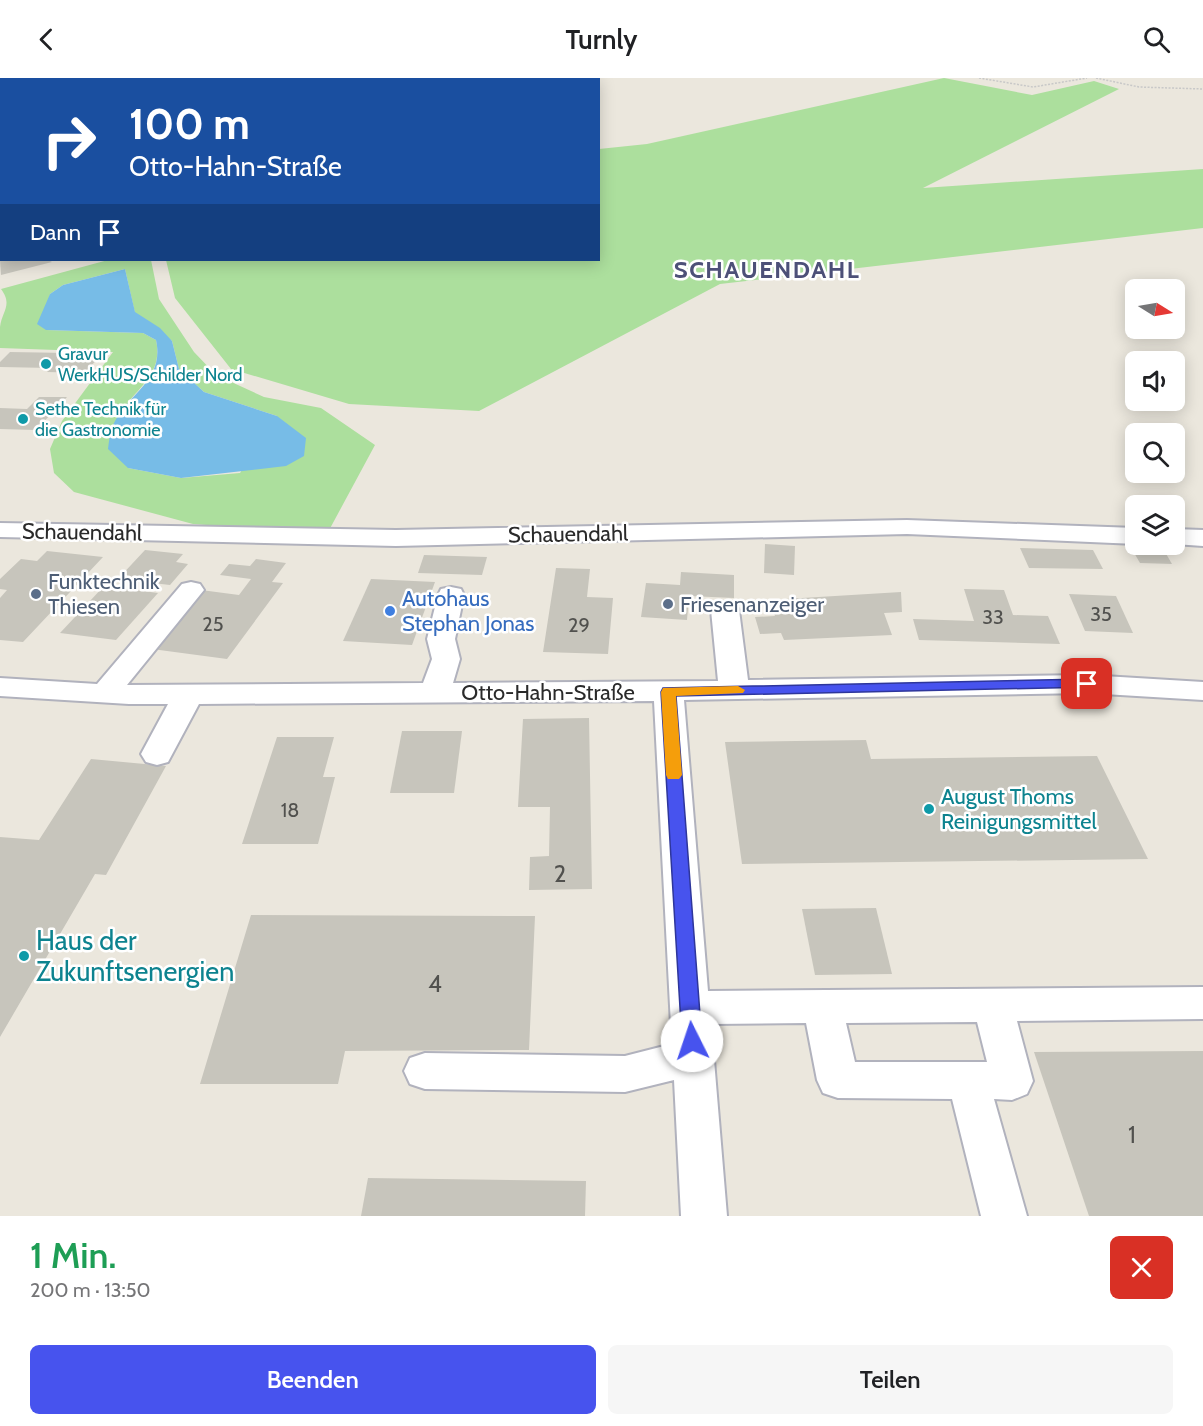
<!DOCTYPE html>
<html lang="de">
<meta charset="utf-8">
<style>
body{margin:0;font-family:Cabin,sans-serif;background:#f6f6f6;color:#202124;height:100vh;display:flex;flex-direction:column;font-size:22px;white-space:nowrap}
*{box-sizing:border-box;margin:0}
p{font-size:20px;color:#757577}
.icon{flex:none;width:33px;height:33px;fill:none;stroke:currentColor;stroke-width:2;stroke-linecap:round;stroke-linejoin:round}
.map{position:relative;height:1138px;overflow:hidden}
.side{display:flex;flex-direction:column;background:#fff;flex:1}
.side>*{flex:none}
.guide{position:absolute;left:0px;top:0px;width:600px;height:183px;box-shadow:0 3px 15px #0003;background:#1a4fa0;color:#fff;overflow:hidden}
.needle{width:39px;rotate:101deg}
.tools{position:absolute;left:1125px;top:201px;display:grid;gap:12px}
.tools a{display:grid;place-items:center;width:60px;height:60px;border-radius:9px;background:#fff;box-shadow:0 3px 15px #0003;font-size:30px}
.pin{position:absolute;display:grid;place-items:center;width:51px;height:51px;color:#fff;margin:-26px;border-radius:12px;box-shadow:0 3px 9px #0006}
.me{position:absolute;width:66px;margin:-33px;rotate:356deg;stroke-linejoin:round;filter:drop-shadow(0 0 4px #0008)}
.turn{display:flex;align-items:center;gap:21px;height:126px;padding:0 30px;font-size:27px}
.turn .icon{width:78px;height:78px;stroke-width:2.5}
.turn b{display:block;font-size:42px;line-height:51px}
.then{display:flex;align-items:center;height:57px;padding:0 30px;background:#0003;gap:12px;font-size:22px}
.round{display:grid;place-items:center;flex:none;width:63px;height:63px;border-radius:9px;background:#f6f6f6}
.overview{display:flex;align-items:center;justify-content:space-between;height:102px;padding:0 30px}
h1{font-size:36px;font-weight:600;line-height:45px;color:#1e9e55}
.action{display:flex;gap:12px;margin-top:auto;padding:12px 30px}
.action a{flex:1;height:69px;border-radius:9px;background:#4753ee;color:#fff;font-size:24px;font-weight:600;line-height:69px;text-align:center}
.action a+a{background:#f6f6f6;color:#202124}
header{display:flex;justify-content:space-between;align-items:center;height:78px;padding:0 30px;background:#fff;font-size:27px;font-weight:600}
.map>svg:first-child{display:block}
</style>
<header><svg class="icon" aria-label="back" viewBox="0 0 24 24"><path d="M15 5l-7 7 7 7"/></svg>Turnly<svg class="icon" aria-label="search" viewBox="0 0 24 24"><circle cx="10" cy="10" r="6"/><path d="M15 15l6 6"/></svg></header>
<div class="map">
<svg width="1203" height="1138" viewBox="0 0 1203 1138">
<rect width="100%" height="100%" fill="#ebe7dd"/>
<g fill="#acdf9d" fill-rule="evenodd">
<polygon points="944,0 1032,17 1094,3 1119,11 923,110 1203,91 1203,150 720,206 479,333 349,326 231,291 175,220 166,182 598,182 599,71 647,66"/>
<path d="M108 182H151L159 221 194 274 216 297 264 319 321 330 375 367 327 456 193 446 74 414 54 395 50 371 62 343 113 274 0 270C0 263 0 256 0 249 2 233 13 227 1 211ZM125 191 135 235 172 263 179 291 204 314 277 338 240 395 181 400 128 390 130 322C147 303 162 289 156 262L143 255 46 252 50 216 63 207Z"/>
</g>
<path fill="#77bce7" d="M125 191 135 234 160 250 172 263 179 291 204 314 277 338 306 360 304 378 286 388 181 400 128 390 108 371C109 363 110 354 113 347 128 315 165 302 156 262L143 255 46 252 37 246 50 216 63 207Z"/>
<g fill="#c7c5bc">
<polygon points="0,182 48,182 52,184 1,197"/>
<polygon points="10,274 68,275 64,279 98,280 85,295 47,294 51,290 0,289 0,284"/>
<polygon points="39,319 67,319 36,352 0,351 0,330 27,331"/>
<polygon points="765,466 795,468 794,497 764,495"/>
<polygon points="1020,470 1093,472 1103,491 1029,490"/>
<polygon points="145,472 183,476 176,484 188,486 170,507 118,501"/>
<polygon points="47,473 103,479 23,564 0,562 0,520 7,512 0,511 0,501 21,481 37,483"/>
<polygon points="1133,473 1165,474 1172,486 1140,485"/>
<polygon points="424,477 487,479 482,497 418,495"/>
<polygon points="256,481 286,485 272,504 283,505 227,581 152,571 201,512 239,517 251,501 220,497 229,486 250,488"/>
<polygon points="556,490 590,491 587,519 613,520 608,576 543,574"/>
<polygon points="681,494 734,497 734,520 689,518 687,542 641,539 646,505 680,507"/>
<polygon points="371,501 435,504 412,567 343,563"/>
<polygon points="104,508 158,515 116,562 60,555"/>
<polygon points="964,511 1004,512 1013,537 1048,538 1060,566 919,562 913,541 974,543"/>
<polygon points="901,514 902,534 884,535 892,557 784,562 781,555 760,556 755,539 775,538 769,522"/>
<polygon points="1069,516 1116,518 1133,555 1085,553"/>
<polygon points="589,640 592,811 529,812 530,779 549,778 550,729 518,729 523,641"/>
<polygon points="402,653 462,653 454,715 390,715"/>
<polygon points="277,659 334,659 323,699 335,699 318,766 242,766"/>
<polygon points="866,662 871,681 1097,678 1148,781 742,786 725,664"/>
<polygon points="91,681 166,688 106,797 95,796 0,959 0,759 39,762"/>
<polygon points="876,830 892,896 815,897 802,831"/>
<polygon points="251,837 535,838 529,972 345,973 338,1006 200,1006"/>
<polygon points="1203,973 1203,1138 1089,1138 1034,974"/>
<polygon points="368,1100 586,1103 585,1138 361,1138"/>
</g>
<g fill="none" stroke-linecap="round" stroke-linejoin="round">
<g stroke="#b1b2bd" stroke-width="4">
<g id="minor">
<polygon points="58,0 72,0 57,2"/>
<polygon points="244,0 260,0 261,2 244,2"/>
<polygon points="336,0 349,0 335,2"/>
<polygon points="0,13 2,13 0,20"/>
<rect x="0" y="87" width="2" height="8"/>
<polygon points="907,442 1136,450 1136,466 907,456 396,468 0,459 0,445 396,452"/>
<polygon points="1174,451 1203,452 1203,468 1174,466"/>
<path d="M191 504 200 506 204 512 127 607 423 605 432 581 427 561 438 517 441 511 451 509 461 511 464 517 455 561 460 581 453 605 718 603 711 532 715 526 725 524 735 526 739 532 748 602 1087 597 1203 604V622L1087 615 684 622 708 913 1203 909V941L1017 943 1033 1003 1027 1016 1012 1022 994 1021 1027 1138H981L952 1021 838 1020 823 1015 817 1002 806 945 711 946 727 1138H681L674 1002 625 1014 425 1011 410 1006 404 993 410 980 425 975 625 978 672 966 654 623 199 626 168 684 157 687 146 684 141 676 168 626H129L0 618V600L97 606 182 506ZM977 944 987 984H855L846 945Z"/>
</g>
</g>
<g stroke="#c8c8c8" stroke-width="1.5" stroke-dasharray="2 1.5" stroke-linecap="butt">
<polyline points="979,0 1033,9 1087,0"/>
<polyline points="1096,0 1139,9 1203,11"/>
</g>
<use href="#minor" fill="#fff" fill-rule="evenodd"/>
</g>
<polygon fill="#4753ee" stroke="#2e369b" stroke-width="1.5" points="1087,601 1092,603 1094,606 1092,609 676,618 702,963 699,969 692,971 685,969 682,963 661,614 663,610"/>
<polygon fill="#f59e0b" points="738,608 745,612 743,615 676,618 682,697 679,701 668,701 666,697 661,614 663,610"/>
<g fill="#0f9aa8" stroke="#fff" stroke-width="2">
<circle cx="46" cy="286" r="6"/>
<circle cx="23" cy="341" r="6"/>
<circle cx="929" cy="731" r="6"/>
<circle cx="24" cy="878" r="6"/>
</g>
<g fill="#5c6f8a" stroke="#fff" stroke-width="2">
<circle cx="36" cy="516" r="6"/>
<circle cx="668" cy="526" r="6"/>
</g>
<circle fill="#3f7fe0" stroke="#fff" stroke-width="2" cx="390" cy="533" r="6"/>
<g text-anchor="middle" dominant-baseline="central" stroke-width="5" stroke-linejoin="round" paint-order="stroke">
<g font-size="18" fill="#0d838f" stroke="#fff" text-anchor="start">
<text x="58" y="276">Gravur<tspan x="58" dy="21">WerkHUS/Schilder Nord</tspan></text>
<text x="35" y="331">Sethe Technik für<tspan x="35" dy="21">die Gastronomie</tspan></text>
</g>
<g font-size="20" fill="#51514e">
<text x="1101" y="536">35</text>
<text x="993" y="539">33</text>
<text x="213" y="546">25</text>
<text x="579" y="547">29</text>
<text x="290" y="732">18</text>
</g>
<g font-size="22" fill="#2a2a2a" stroke="#fff">
<text transform="translate(82 454) rotate(1)">Schauendahl</text>
<text transform="translate(568 456) rotate(-1)">Schauendahl</text>
<text x="548" y="614">Otto-Hahn-Straße</text>
</g>
<g font-size="22" fill="#4e5e75" stroke="#fff" text-anchor="start">
<text x="48" y="503">Funktechnik<tspan x="48" dy="25">Thiesen</tspan></text>
<text x="680" y="526">Friesenanzeiger</text>
</g>
<g font-size="22" fill="#366cbe" stroke="#fff" text-anchor="start">
<text x="402" y="520">Autohaus<tspan x="402" dy="25">Stephan Jonas</tspan></text>
</g>
<g font-size="22" fill="#0d838f" stroke="#fff" text-anchor="start">
<text x="941" y="718">August Thoms<tspan x="941" dy="25">Reinigungsmittel</tspan></text>
</g>
<g font-size="24" font-weight="bold" letter-spacing="1.5" fill="#4d5078" stroke="#fff">
<text x="767" y="191">SCHAUENDAHL</text>
</g>
<g font-size="24" fill="#51514e">
<text x="560" y="795">2</text>
<text x="435" y="905">4</text>
<text x="1132" y="1056">1</text>
</g>
<g font-size="27" fill="#0d838f" stroke="#fff" text-anchor="start">
<text x="36" y="862">Haus der<tspan x="36" dy="31">Zukunftsenergien</tspan></text>
</g>
</g>
</svg>
<div class="tools">
<a><svg class="needle" viewBox="-14 -14 28 28"><path d="M0-13l5 13h-10z" fill="#e53935"/><path d="M0 13l5-13h-10z" fill="#757577"/></svg></a>
<a><svg class="icon" aria-label="sound" viewBox="0 0 24 24"><path d="M4 9h4l5-4v14l-5-4H4zM17 9q2 3 0 6"/></svg></a>
<a><svg class="icon" aria-label="search" viewBox="0 0 24 24"><circle cx="10" cy="10" r="6"/><path d="M15 15l6 6"/></svg></a>
<a><svg class="icon" aria-label="layers" viewBox="0 0 24 24"><path d="M12 4l9 5-9 5-9-5zM3 14l9 5 9-5"/></svg></a>
</div>
<div class="pin" style="left:1087px;top:606px;background:#d93025"><svg class="icon" aria-label="arrive" viewBox="0 0 24 24"><path d="M6 21V4h12l-3 4 3 4H6"/></svg></div>
<svg class="me" style="left:692px;top:963px" viewBox="-20 -20 40 40"><circle r="19" fill="#fff"/><path d="M0-13L10 11 0 6-10 11z" fill="#4753ee"/></svg>
<div class="guide">
<div class="turn"><svg class="icon" aria-label="right" viewBox="0 0 24 24"><path d="M7 20v-9h11M14 6l5 5-5 5"/></svg><div><b>100 m</b>Otto-Hahn-Straße</div></div>
<div class="then">Dann<svg class="icon" aria-label="arrive" viewBox="0 0 24 24"><path d="M6 21V4h12l-3 4 3 4H6"/></svg></div>
</div>
</div>
<section class="side">
<div class="overview"><div><h1>1 Min.</h1><p>200 m · 13:50</p></div><a class="round" style="background:#d93025;color:#fff"><svg class="icon" aria-label="close" viewBox="0 0 24 24"><path d="M6 6l12 12M18 6L6 18"/></svg></a></div>
<div class="action"><a>Beenden</a><a>Teilen</a></div>
</section>
